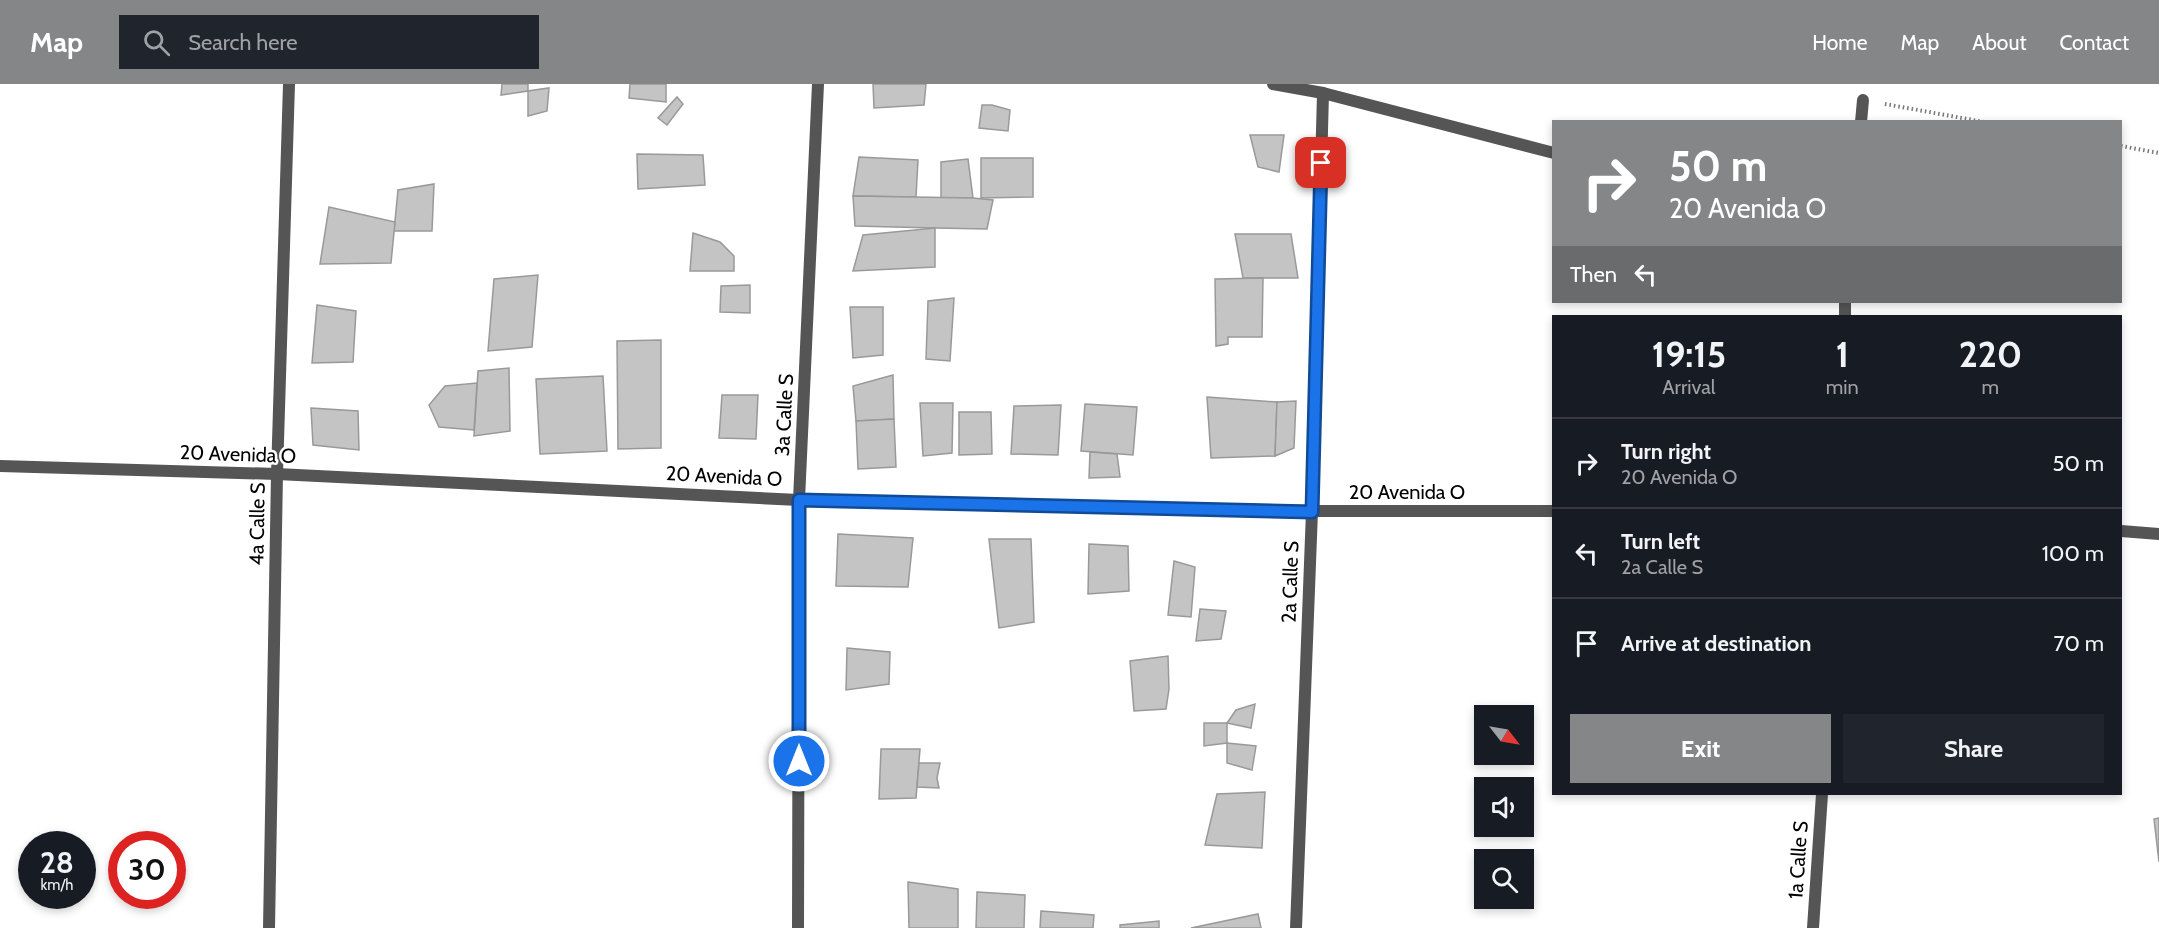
<!DOCTYPE html>
<style>
body{margin:0;font-family:Cabin,sans-serif;background:#20242c;color:#f1f3f6;height:100vh;display:flex;flex-direction:column;font-size:22px;white-space:nowrap}
*{box-sizing:border-box;margin:0}
p{font-size:20px;color:#9ea1a6}
.icon{flex:none;width:33px;height:33px;fill:none;stroke:currentColor;stroke-width:2;stroke-linecap:round;stroke-linejoin:round}
.map{position:relative;flex:1;overflow:hidden}
.side{position:absolute;left:1552px;top:231px;width:570px;height:480px;display:flex;flex-direction:column;background:#171b24;border-radius:0px;box-shadow:0 3px 9px #0003}
.side>*{flex:none}
.top-card{position:absolute;left:1552px;top:36px;width:570px;height:183px;border-radius:0px;box-shadow:0 3px 9px #0003;background:#858687;color:#fff;overflow:hidden}
.needle{width:39px;rotate:121deg}
.buttons{position:absolute;left:1474px;top:621px;display:grid;gap:12px}
.buttons a{display:grid;place-items:center;width:60px;height:60px;border-radius:0px;background:#171b24;box-shadow:0 3px 9px #0003;font-size:30px}
.speed{position:absolute;left:18px;top:747px;display:flex;gap:12px;font-size:30px;font-weight:700;text-align:center}
.speed>*{display:grid;place-content:center;width:78px;height:78px;border-radius:50%;background:#171b24;box-shadow:0 3px 9px #0003;line-height:1}
.speed small{font-size:15px;font-weight:400}
.speed .limit{border:9px solid #d22;background:#fff;color:#111}
.pin{position:absolute;display:grid;place-items:center;width:51px;height:51px;color:#fff;margin:-26px;border-radius:12px;box-shadow:0 3px 9px #0006}
.me{position:absolute;width:66px;margin:-33px;rotate:0deg;stroke-linejoin:round;filter:drop-shadow(0 0 4px #0008)}
.turn{display:flex;align-items:center;gap:21px;height:126px;padding:0 18px;font-size:27px}
.turn .icon{width:78px;height:78px;stroke-width:2.5}
.turn b{display:block;font-size:42px;line-height:51px}
.then{display:flex;align-items:center;height:57px;padding:0 18px;background:#0003;gap:12px;font-size:22px}
.eta{display:flex;justify-content:space-evenly;align-items:center;height:102px;text-align:center}
.eta b{font-size:36px;font-weight:700;line-height:42px}
.cta{display:flex;gap:12px;margin-top:auto;padding:12px 18px}
.cta a{flex:1;height:69px;border-radius:0px;background:#858687;color:#fff;font-size:24px;font-weight:700;line-height:69px;text-align:center}
.cta a+a{background:#20242c;color:#f1f3f6}
ul{padding:0;list-style:none}
li{display:flex;align-items:center;gap:18px;height:90px;padding:0 18px;border-top:2px solid #363941}
li div{flex:1}
li b{display:block;font-size:22px}
li em{font-style:normal}
header{display:flex;align-items:center;gap:36px;box-sizing:border-box;height:84px;padding:0 30px;background:#858687;color:#fff}
header strong{font-size:28px}
nav{display:flex;gap:33px;margin-inline-start:auto;font-size:21px}
.search{width:420px;height:54px;background:#20242c;display:flex;align-items:center;gap:15px;box-sizing:border-box;padding:0 21px;border-radius:0px;color:#9ea1a6;font-size:22px}
.map>svg:first-child{display:block}
</style>
<header>
<strong>Map</strong>
<div class="search"><svg class="icon" aria-label="search" viewBox="0 0 24 24"><circle cx="10" cy="10" r="6"/><path d="M15 15l6 6"/></svg>Search here</div>
<nav><a>Home</a><a>Map</a><a>About</a><a>Contact</a></nav>
</header>
<div class="map">
<svg width="2159" height="844" viewBox="0 0 2159 844">
<rect width="100%" height="100%" fill="#fff"/>
<g fill="#c4c4c4" stroke="#999" stroke-width="1.5">
<polygon points="502,0 528,0 528,7 501,11"/>
<polygon points="630,0 666,0 666,18 629,14"/>
<polygon points="873,0 926,0 924,21 874,24"/>
<polygon points="549,4 547,27 528,32 528,7"/>
<polygon points="677,13 683,20 667,41 658,34"/>
<polygon points="982,21 992,21 1010,26 1008,47 979,44"/>
<polygon points="1250,51 1284,51 1279,88 1258,83"/>
<polygon points="637,70 703,71 705,101 638,105"/>
<polygon points="859,73 918,76 916,113 853,112"/>
<polygon points="981,74 1033,74 1033,113 981,114"/>
<polygon points="968,75 973,114 941,114 941,78"/>
<polygon points="434,100 432,147 394,147 398,106"/>
<polygon points="853,112 973,114 993,116 987,145 935,144 855,142"/>
<polygon points="329,123 395,138 391,179 320,180"/>
<polygon points="935,144 935,183 853,187 863,151"/>
<polygon points="693,149 720,158 734,172 734,187 690,187"/>
<polygon points="1235,150 1291,150 1298,194 1243,194"/>
<polygon points="538,191 532,263 488,267 494,195"/>
<polygon points="1263,194 1262,253 1228,253 1228,260 1216,262 1215,195"/>
<polygon points="750,201 750,229 720,228 721,202"/>
<polygon points="954,214 950,277 926,275 928,217"/>
<polygon points="317,221 356,227 353,278 312,279"/>
<polygon points="850,223 883,223 883,271 853,274"/>
<polygon points="661,256 661,364 618,365 617,257"/>
<polygon points="509,284 510,347 474,352 478,287"/>
<polygon points="893,291 894,335 856,337 853,302"/>
<polygon points="603,292 607,367 540,370 536,295"/>
<polygon points="477,299 474,346 439,343 429,321 445,302"/>
<polygon points="722,311 758,311 756,355 719,354"/>
<polygon points="1207,313 1277,318 1275,372 1211,374"/>
<polygon points="1296,317 1294,364 1275,372 1277,318"/>
<polygon points="920,319 953,319 952,369 923,372"/>
<polygon points="1085,320 1137,323 1133,371 1081,367"/>
<polygon points="1061,321 1058,371 1011,370 1014,322"/>
<polygon points="311,324 358,327 359,366 313,361"/>
<polygon points="959,328 991,328 992,370 959,371"/>
<polygon points="894,335 896,383 858,385 856,337"/>
<polygon points="1090,368 1117,370 1120,393 1089,394"/>
<polygon points="838,450 913,454 908,503 836,502"/>
<polygon points="989,455 1031,455 1034,538 999,544"/>
<polygon points="1089,460 1128,462 1129,507 1088,510"/>
<polygon points="1174,477 1195,483 1191,533 1168,531"/>
<polygon points="1200,525 1226,527 1221,555 1196,557"/>
<polygon points="847,564 890,568 889,600 846,606"/>
<polygon points="1168,572 1169,605 1166,625 1134,627 1130,577"/>
<polygon points="1255,620 1251,644 1227,639 1236,626"/>
<polygon points="1204,639 1227,639 1227,659 1204,662"/>
<polygon points="1227,659 1256,662 1252,686 1227,679"/>
<polygon points="881,665 920,665 916,714 879,715"/>
<polygon points="919,679 940,679 937,694 939,704 917,703"/>
<polygon points="1265,708 1262,764 1205,761 1217,710"/>
<polygon points="2159,734 2159,778 2154,735"/>
<polygon points="908,798 958,805 958,844 909,844"/>
<polygon points="977,808 1025,811 1024,844 976,844"/>
<polygon points="1041,827 1094,831 1093,844 1040,844"/>
<polygon points="1258,830 1261,844 1191,844"/>
<polygon points="1159,837 1159,844 1120,844 1120,841"/>
</g>
<g fill="none" stroke-linecap="round" stroke-linejoin="round">
<g stroke="#777" stroke-width="4" stroke-dasharray="1.5 3" stroke-linecap="butt">
<polyline points="1885,20 1984,38"/>
<polyline points="2121,62 2159,69"/>
</g>
<g stroke="#555" stroke-width="12">
<polyline points="1273,0 1323,9 1554,69"/>
<polyline points="1861,38 1863,16"/>
<polyline points="1845,232 1845,218"/>
<polyline points="0,382 277,390 799,416 1312,427 1554,427"/>
<polyline points="2121,447 2159,450"/>
<polyline points="269,844 277,390 289,0"/>
<polyline points="798,844 799,416 818,0"/>
<polyline points="1296,844 1312,427 1323,9"/>
<polyline points="1813,844 1822,710"/>
</g>
</g>
<g fill="none" stroke-linecap="round" stroke-linejoin="round">
<g stroke="#114b97" stroke-width="15">
<polyline id="route" points="799,677 799,416 1312,428 1321,79"/>
</g>
<use href="#route" stroke="#1a73e8" stroke-width="10"/>
</g>
<g text-anchor="middle" dominant-baseline="central" stroke-width="5" stroke-linejoin="round" paint-order="stroke">
<g font-size="20" fill="#000" stroke="#fff">
<text transform="translate(784 331) rotate(-87)">3a Calle S</text>
<text transform="translate(238 370) rotate(2)">20 Avenida O</text>
<text transform="translate(724 392) rotate(3)">20 Avenida O</text>
<text x="1407" y="408">20 Avenida O</text>
<text transform="translate(257 440) rotate(-89)">4a Calle S</text>
<text transform="translate(1290 498) rotate(-88)">2a Calle S</text>
<text transform="translate(1798 776) rotate(-86)">1a Calle S</text>
</g>
</g>
</svg>
<div class="buttons">
<a><svg class="needle" viewBox="-14 -14 28 28"><path d="M0-13l5 13h-10z" fill="#e53935"/><path d="M0 13l5-13h-10z" fill="#9ea1a6"/></svg></a>
<a><svg class="icon" aria-label="sound" viewBox="0 0 24 24"><path d="M4 9h4l5-4v14l-5-4H4zM17 9q2 3 0 6"/></svg></a>
<a><svg class="icon" aria-label="search" viewBox="0 0 24 24"><circle cx="10" cy="10" r="6"/><path d="M15 15l6 6"/></svg></a>
</div>
<div class="speed"><div>28<small>km/h</small></div><div class="limit">30</div></div>
<div class="pin" style="left:1321px;top:79px;background:#d93025"><svg class="icon" aria-label="arrive" viewBox="0 0 24 24"><path d="M6 21V4h12l-3 4 3 4H6"/></svg></div>
<svg class="me" style="left:799px;top:677px" viewBox="-20 -20 40 40"><circle r="17" fill="#1a73e8" stroke="#fff" stroke-width="3"/><path d="M0-11L8 9 0 5-8 9z" fill="#fff"/></svg>
<div class="top-card">
<div class="turn"><svg class="icon" aria-label="right" viewBox="0 0 24 24"><path d="M7 20v-9h11M14 6l5 5-5 5"/></svg><div><b>50 m</b>20 Avenida O</div></div>
<div class="then">Then<svg class="icon" aria-label="left" viewBox="0 0 24 24"><path d="M17 20v-9H6M10 6l-5 5 5 5"/></svg></div>
</div>
<section class="side">
<div class="eta">
<div><b>19:15</b><p>Arrival</p></div>
<div><b>1</b><p>min</p></div>
<div><b>220</b><p>m</p></div>
</div>
<ul>
<li><svg class="icon" aria-label="right" viewBox="0 0 24 24"><path d="M7 20v-9h11M14 6l5 5-5 5"/></svg><div><b>Turn right</b><p>20 Avenida O</p></div><em>50 m</em></li>
<li><svg class="icon" aria-label="left" viewBox="0 0 24 24"><path d="M17 20v-9H6M10 6l-5 5 5 5"/></svg><div><b>Turn left</b><p>2a Calle S</p></div><em>100 m</em></li>
<li><svg class="icon" aria-label="arrive" viewBox="0 0 24 24"><path d="M6 21V4h12l-3 4 3 4H6"/></svg><div><b>Arrive at destination</b></div><em>70 m</em></li>
</ul>
<div class="cta"><a>Exit</a><a>Share</a></div>
</section>
</div>
